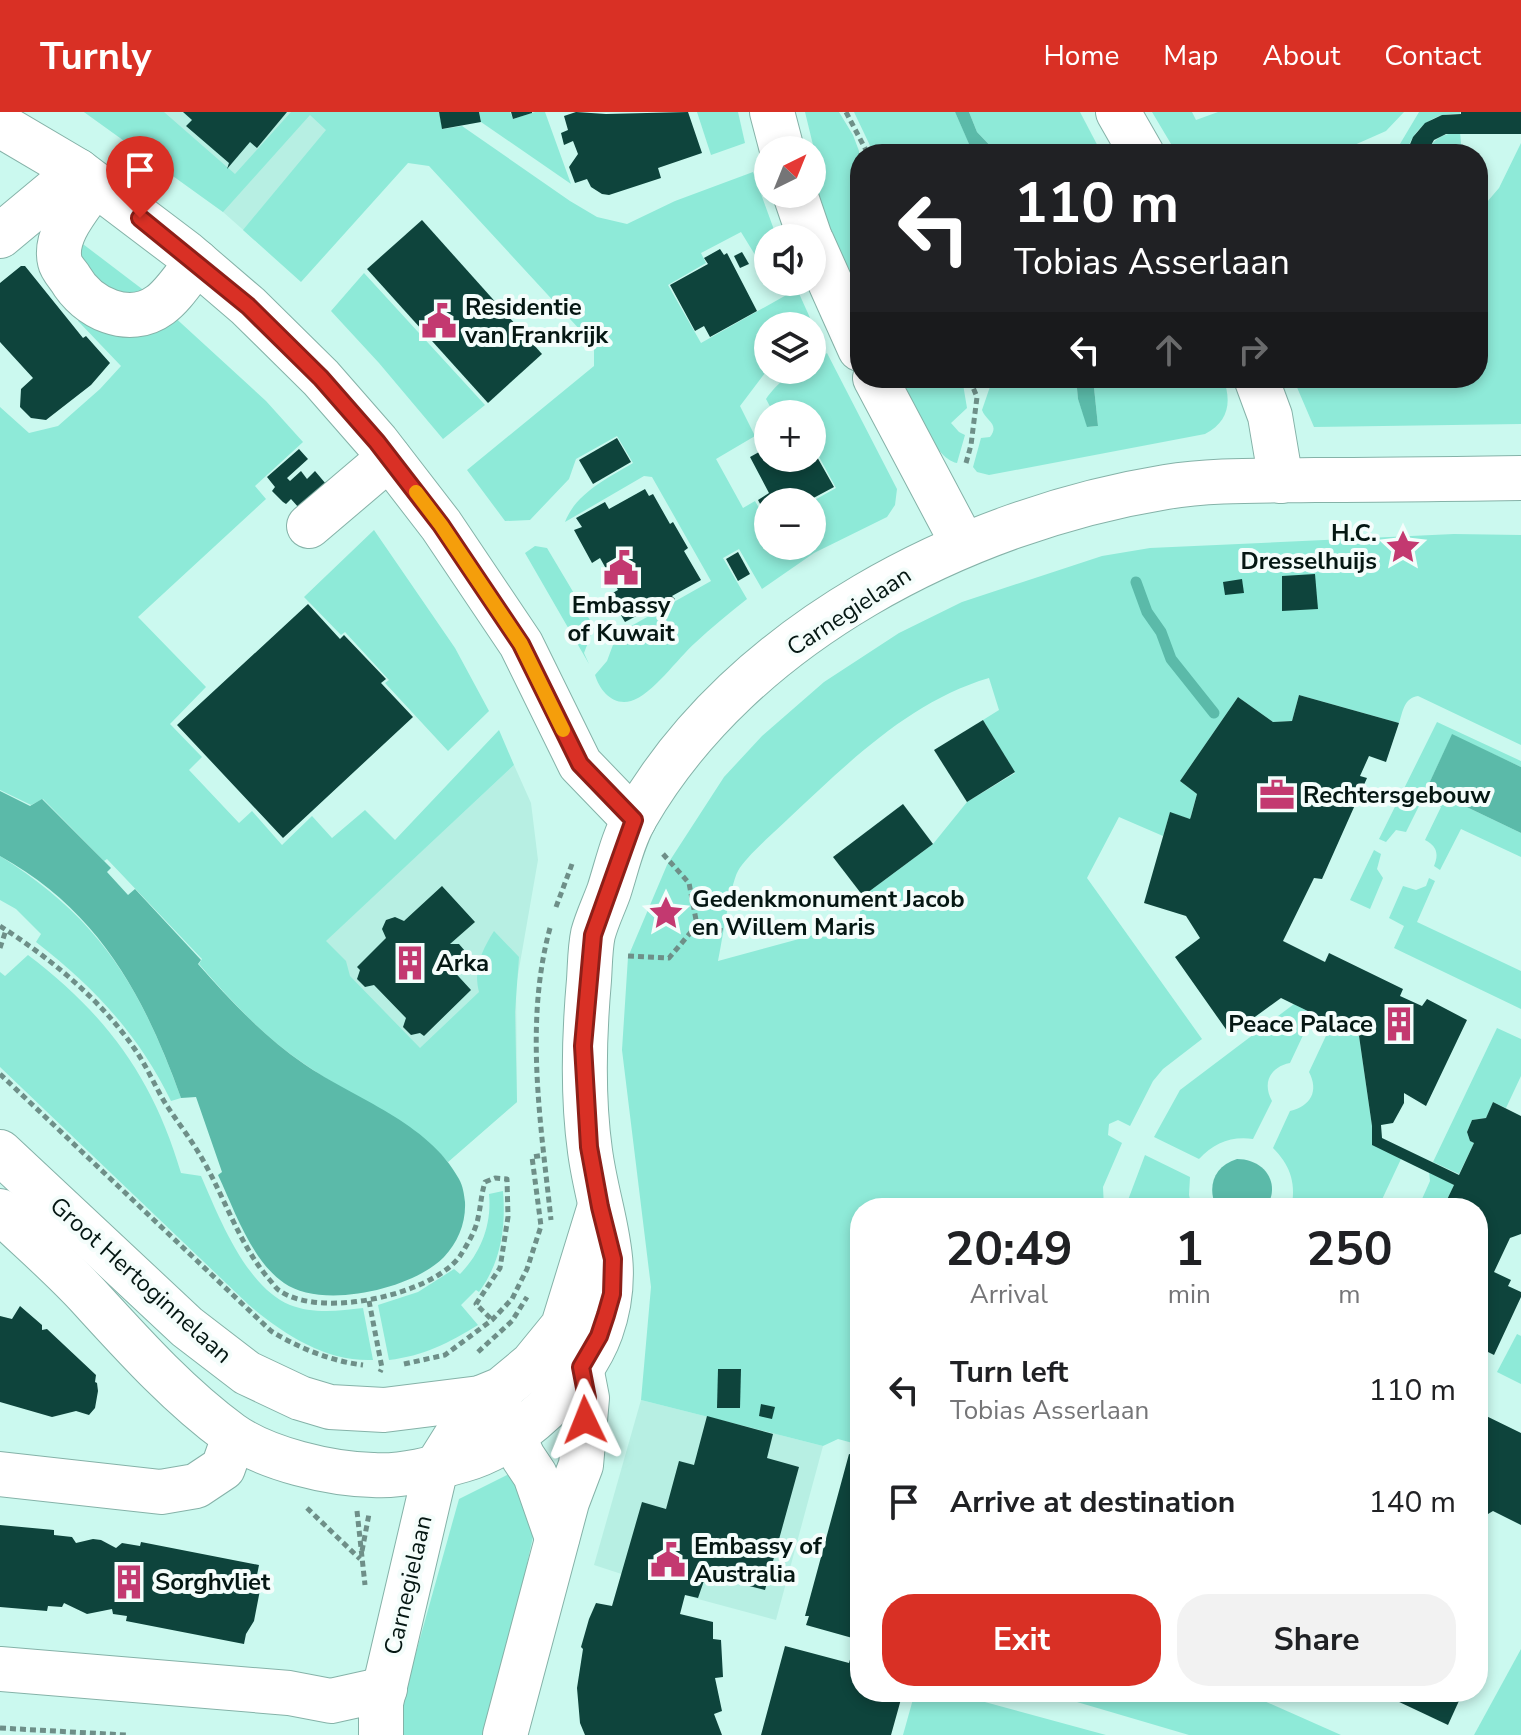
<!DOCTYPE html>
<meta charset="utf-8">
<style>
body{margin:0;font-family:"Nunito Sans",sans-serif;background:#f2f2f2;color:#202124;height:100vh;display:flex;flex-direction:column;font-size:30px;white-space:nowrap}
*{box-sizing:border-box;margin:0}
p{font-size:26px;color:#757577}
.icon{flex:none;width:44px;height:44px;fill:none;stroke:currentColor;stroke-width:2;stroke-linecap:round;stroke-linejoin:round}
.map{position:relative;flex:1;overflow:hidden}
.side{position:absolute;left:850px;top:1086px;width:638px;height:504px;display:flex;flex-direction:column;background:#fff;border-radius:32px;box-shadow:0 4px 12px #0003}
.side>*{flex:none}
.top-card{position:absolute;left:850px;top:32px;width:638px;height:244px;border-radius:32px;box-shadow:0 4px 12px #0003;background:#202124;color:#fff;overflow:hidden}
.needle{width:52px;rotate:43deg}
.buttons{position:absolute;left:754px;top:24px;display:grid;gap:16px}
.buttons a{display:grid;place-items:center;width:72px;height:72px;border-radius:50%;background:#fff;box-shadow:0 4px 12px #0003;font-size:40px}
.pin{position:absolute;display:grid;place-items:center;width:68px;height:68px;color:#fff;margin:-82px -34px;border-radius:50% 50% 50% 0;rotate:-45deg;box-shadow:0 0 8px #0007}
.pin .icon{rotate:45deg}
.me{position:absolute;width:88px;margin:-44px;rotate:358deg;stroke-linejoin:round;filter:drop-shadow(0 0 6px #0008)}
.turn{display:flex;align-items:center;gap:28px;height:168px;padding:0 32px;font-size:36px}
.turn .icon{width:104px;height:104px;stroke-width:2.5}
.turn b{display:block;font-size:56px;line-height:68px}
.lanes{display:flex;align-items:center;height:76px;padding:0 32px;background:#0003;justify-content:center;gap:40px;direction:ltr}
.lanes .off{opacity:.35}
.eta{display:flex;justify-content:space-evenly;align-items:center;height:136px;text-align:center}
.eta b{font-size:48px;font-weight:700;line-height:56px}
.button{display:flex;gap:16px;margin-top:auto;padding:16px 32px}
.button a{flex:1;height:92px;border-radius:32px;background:#d93025;color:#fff;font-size:32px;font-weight:700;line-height:92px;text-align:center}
.button a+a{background:#f2f2f2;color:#202124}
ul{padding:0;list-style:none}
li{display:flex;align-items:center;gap:24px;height:112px;padding:0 32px}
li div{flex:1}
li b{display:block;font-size:30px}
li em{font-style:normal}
header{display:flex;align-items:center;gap:48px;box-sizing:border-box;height:112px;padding:0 40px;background:#d93025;color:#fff}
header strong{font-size:38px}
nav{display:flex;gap:44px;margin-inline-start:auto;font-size:28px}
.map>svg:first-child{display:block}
</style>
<header>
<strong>Turnly</strong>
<nav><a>Home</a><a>Map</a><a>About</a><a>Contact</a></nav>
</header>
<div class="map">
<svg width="1521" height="1623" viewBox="0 0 1521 1623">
<rect width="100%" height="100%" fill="#cbf9ef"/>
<g fill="#b7efe3">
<polygon points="84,0 370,0 259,132 223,100"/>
<polygon points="514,653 531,691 538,748 516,874 517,990 448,1050 411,1017 304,952 274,930 245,904"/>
<polygon points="641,1288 823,1334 776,1508 698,1487 594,1453"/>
</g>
<g fill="#8eead8" fill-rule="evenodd">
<path d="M84 0H164L235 62 291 0H439L443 17 462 14 570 89 597 105 627 112 675 89 753 60 777 126H768V164L741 120 701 141 706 151 668 173 701 231 797 177 820 228 812 232V214H768V257L740 294 755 324 716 347 743 396 755 389 768 411V434H812L811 390 836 376 812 332V302H774L766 287C777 271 792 258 812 258V251L827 241 897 377 895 393 887 405 814 441 762 477 739 437 723 446 747 487C729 501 711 516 695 531 678 546 652 583 631 589 613 594 600 579 595 563L607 549 617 522 711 469 652 365 644 364 565 410C576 381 608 366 633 351L617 324 576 347 569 367 530 408 505 409 467 358 594 254V233L429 54 408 51 301 170 243 118 326 18 310 3 223 100Z"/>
<polygon points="479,0 510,0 513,7 535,0 545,0 571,72 481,10"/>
<polygon points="697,0 738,0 745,31 711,43"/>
<polygon points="805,0 839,0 853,23 859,39 860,189 839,143 814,73 814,37"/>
<polygon points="854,0 955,0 974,42 874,42"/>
<polygon points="969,0 1080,0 1102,42 998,42 977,20"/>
<polygon points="1152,0 1192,0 1196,8 1218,0 1404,0 1386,19 1334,42 1177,42"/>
<path d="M1419 0H1460V2C1433 0 1413 16 1406 42H1394Z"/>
<path d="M1460 20 1462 42H1426C1433 26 1443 22 1460 20Z"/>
<polygon points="1521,31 1521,312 1314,315 1293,266 1478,266 1478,155 1485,124 1487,90 1499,76"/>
<polygon points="75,126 146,180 120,182 92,173"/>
<polygon points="364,161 485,293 443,327 379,251 331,199"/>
<path d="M170 201 266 289 303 330 255 374 266 387 138 505 206 575 170 612 202 645 189 658 239 711 252 699 282 733 312 704 332 726 365 698 395 728 499 618 514 653 326 829 346 849 350 864 420 936 479 880C473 857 482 838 494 819L519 845 515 900 517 990 448 1050C409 1007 353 986 306 953 264 925 232 890 199 852L202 847 107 747 104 749 43 687 31 693 0 678V295L29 321 58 314 100 277 121 254 78 209 84 205Z"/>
<path d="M898 266H962L967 296 951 311 959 320 965 323 957 351C934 347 909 287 898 266Z"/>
<path d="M993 266H1076L1078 287 1088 315 1098 314 1093 266H1223C1232 289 1229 310 1205 322L989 363 977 360 973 355 981 326 990 325C1000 312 986 309 982 298Z"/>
<polygon points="374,418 455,536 489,599 448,639 385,571 389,568 345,520 341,523 304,485"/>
<path d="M1454 422 1521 423V633L1418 584C1404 586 1403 599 1399 611L1299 583 1292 609 1273 610 1238 585 1180 669 1197 682 1190 707 1170 701 1163 724 1119 705 1087 766 1202 927 1163 957 1153 969 1130 1014 1118 1008 1109 1012 1108 1023 1122 1031 1103 1075 1104 1096H860V1333L838 1327 823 1334 641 1288 651 1175 622 938 628 845 667 753 724 665 762 624 824 570 899 521 962 490 1102 444 1150 436ZM989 566 999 598 983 608 1015 661 967 690 933 732 863 784 858 811 718 849C722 831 730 773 738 759 746 744 776 719 789 706 848 651 910 589 989 566Z"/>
<polygon points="535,434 547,436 594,515 584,541 589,552 525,441"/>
<path d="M1437 610 1521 649V655L1452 623 1427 676 1521 721V745L1461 717 1440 758 1434 754C1439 742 1437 734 1425 728L1441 695 1423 686 1406 720 1396 718 1386 730 1379 727Z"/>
<polygon points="1374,738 1381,742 1377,757 1383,766 1370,797 1350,788"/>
<path d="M0 744C101 807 141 876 181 986L171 989C139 923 94 875 36 830L41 822 16 797 0 788Z"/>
<polygon points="1429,766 1435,769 1417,810 1521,859 1521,897 1394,836 1404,814 1389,806 1403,774 1416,778 1426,774"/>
<path d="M28 843C107 903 153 966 181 1061L201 1064C219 1105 246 1175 290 1193 313 1202 339 1199 363 1196L373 1248C326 1250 283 1222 249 1193L0 955V860L5 864Z"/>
<path d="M1294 892 1313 902 1290 951C1270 955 1262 971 1272 989L1253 1027C1231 1024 1214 1031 1199 1047L1154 1025 1180 978Z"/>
<path d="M1332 911 1359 924 1372 1014V1032L1401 1047 1378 1096H1298L1292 1093C1296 1069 1289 1052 1273 1036L1290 999C1311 994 1319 979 1309 960Z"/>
<polygon points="1497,916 1521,927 1521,964 1506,996 1493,990 1486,1006 1472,1008 1467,1020 1470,1029 1474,1031 1459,1062 1433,1050"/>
<polygon points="1145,1043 1190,1065 1189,1083 1192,1096 1125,1096"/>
<polygon points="1429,1060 1454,1073 1443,1096 1418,1096 1430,1069"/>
<path d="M503 1079C506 1116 501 1150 479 1180L476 1178 461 1193 478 1213C449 1231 423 1244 389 1248L378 1193 418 1180 454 1157 460 1162C481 1141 492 1112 489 1082Z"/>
<polygon points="1517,1222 1521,1224 1521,1272 1497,1260"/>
<polygon points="521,1356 534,1420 490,1623 393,1623 459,1387"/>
<polygon points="1521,1537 1521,1623 1474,1623"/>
<polygon points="915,1580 948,1580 1106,1623 903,1623"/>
<polygon points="1043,1580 1244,1580 1341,1623 1189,1623"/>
</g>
<g fill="#5bbaa9">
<polygon points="955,0 969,0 977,20 998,42 973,41"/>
<polygon points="1076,266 1093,266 1098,314 1087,315 1078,287"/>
<polygon points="1452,622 1521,655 1521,721 1427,676"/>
<path d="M0 679 30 694 42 687 111 756 107 760 128 783 135 777 201 848 198 852C231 889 263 924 304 952 355 987 428 1010 459 1067 463 1074 464 1082 465 1090 466 1111 458 1130 444 1145 413 1177 322 1198 284 1171 251 1148 235 1099 218 1063L222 1060 196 985 181 986C144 883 99 799 0 744Z"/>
<path d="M1237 1047C1264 1047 1282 1071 1266 1096L1216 1095C1207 1074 1214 1054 1237 1047Z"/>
</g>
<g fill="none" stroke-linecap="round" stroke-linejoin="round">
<polyline stroke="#5bbaa9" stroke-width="11" points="1136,470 1147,500 1161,520 1171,547 1214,601"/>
</g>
<g fill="#0e443c">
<polygon points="183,0 287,0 257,36 250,30 227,57 229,51 186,14 192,8"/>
<polygon points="439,0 479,0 481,10 442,17"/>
<polygon points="511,0 532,0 532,1 513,7"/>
<polygon points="576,0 606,2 688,0 702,41 658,56 661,66 609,83 602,82 591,75 587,67 575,71 569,55 578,42 573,29 564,33 561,21 568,18 564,4"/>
<polygon points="1461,0 1521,0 1521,22 1446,22 1434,28 1426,42 1406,42 1413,25 1425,11 1442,3 1461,2"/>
<polygon points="422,108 542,242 488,291 367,157"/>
<polygon points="720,137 724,143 727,141 757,199 710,225 704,214 695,219 670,173 708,152 704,146"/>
<polygon points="742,140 749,152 740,156 734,144"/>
<polygon points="21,154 25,154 83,226 86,224 110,251 91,273 46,308 31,306 20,295 21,277 33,266 0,230 0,171"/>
<polygon points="617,326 631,350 593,372 579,348"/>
<polygon points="768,335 768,346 812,346 812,336 834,375 806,390 768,390 768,407 758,388 769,381 750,345"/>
<polygon points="299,337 308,347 287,366 290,369 301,359 307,367 315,359 326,372 299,396 291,387 286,392 283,390 272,379 275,375 267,365"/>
<polygon points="645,377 649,384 653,382 670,412 673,410 688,436 684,439 701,468 672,484 675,487 655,498 653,495 625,510 609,483 618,478 600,446 592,451 574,418 582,415 576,406 605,390 609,397"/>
<polygon points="738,440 750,462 738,469 726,447"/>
<polygon points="1315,462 1318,497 1282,499 1282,464"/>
<polygon points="1242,467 1244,481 1225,483 1223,470"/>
<polygon points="308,492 340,527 344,523 386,567 381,571 413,605 283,726 177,613"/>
<polygon points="1299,583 1399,611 1386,650 1369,644 1360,664 1367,666 1322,767 1314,766 1283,829 1325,850 1329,841 1403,877 1400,884 1422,894 1427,887 1467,908 1426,994 1404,981 1404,991 1393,1011 1381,1013 1382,1026 1459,1063 1474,1031 1470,1029 1467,1020 1472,1008 1486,1006 1493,990 1521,1004 1521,1122 1510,1126 1494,1160 1511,1168 1508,1174 1521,1180 1521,1185 1494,1243 1478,1235 1478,1096 1443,1096 1454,1073 1372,1033 1372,1014 1359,924 1281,886 1230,923 1175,845 1200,826 1186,804 1144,791 1170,700 1190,707 1191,704 1197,682 1180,669 1238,585 1273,610 1292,609"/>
<polygon points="983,608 1015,660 967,690 934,638"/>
<polygon points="903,692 933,732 863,784 833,745"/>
<polygon points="442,774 475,810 450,832 459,832 465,839 464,848 457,855 449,854 471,878 424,924 420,921 411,923 403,915 406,906 374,873 365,875 357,867 360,858 357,855 386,826 382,817 386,808 395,805 404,809"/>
<polygon points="20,1194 42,1213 42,1218 47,1217 96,1263 95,1270 97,1271 98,1279 95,1296 89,1303 76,1299 52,1305 0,1290 0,1204 12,1207"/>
<polygon points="718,1257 741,1257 740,1296 717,1296"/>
<polygon points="761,1292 775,1295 772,1307 759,1304"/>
<polygon points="1478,1300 1521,1321 1521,1413 1493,1399 1483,1405 1478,1403"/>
<polygon points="707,1304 773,1322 767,1346 799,1355 765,1478 706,1463 698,1486 685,1483 680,1502 713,1510 713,1527 721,1528 723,1565 715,1566 722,1599 714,1602 722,1623 585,1623 580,1611 577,1576 583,1537 581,1535 589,1507 596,1491 612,1494 642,1390 666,1397 679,1349 694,1353"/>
<polygon points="849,1342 860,1345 860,1580 903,1580 891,1623 761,1623 785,1534 849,1551 856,1527 806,1513 809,1504 805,1504"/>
<polygon points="0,1413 54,1418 54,1423 72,1425 76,1431 93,1427 101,1428 116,1436 122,1431 140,1434 141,1430 259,1453 257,1463 260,1478 254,1509 246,1522 244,1532 126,1509 127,1504 113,1502 112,1497 87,1502 64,1491 62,1495 48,1494 47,1499 0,1495"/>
<polygon points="1378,1580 1463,1580 1448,1613"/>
</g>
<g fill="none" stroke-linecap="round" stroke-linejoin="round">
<g stroke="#85b2a8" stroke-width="46">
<g id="minor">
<polyline points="772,0 782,38"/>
<polyline points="1118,0 1142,42"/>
<polyline points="0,13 78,59 185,140 248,194 321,266 377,330 441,413 521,532 580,652 634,708"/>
<path d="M95 72C81 93 53 122 60 150 61 155 67 162 70 166 87 196 129 216 160 193 174 183 186 163 197 150"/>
<polyline points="795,82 810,126"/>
<polyline points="0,124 78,59"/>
<polyline points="812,130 860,237"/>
<polyline points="875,266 963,432"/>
<polyline points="1256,266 1270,304 1281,369"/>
<polyline points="309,414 389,346"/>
<polyline points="497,1289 523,1345 535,1363 557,1426"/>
<polyline points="0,1362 161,1380 196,1374 223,1356 234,1325"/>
<polyline points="0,1557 289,1581 331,1589 385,1577"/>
<polyline points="381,1623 381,1591 436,1356 480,1286"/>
<polyline points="505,1623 567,1390 581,1353 587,1286 581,1255"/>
</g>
</g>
<g stroke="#85b2a8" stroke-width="46">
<g id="major">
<polyline points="0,1040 187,1215 247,1261 300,1286 330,1295 384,1298 480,1286 502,1277 532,1252 563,1214 599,1097"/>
<path d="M0 1099C30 1128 63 1156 91 1187 134 1234 179 1284 231 1322 266 1347 330 1362 373 1363 402 1365 435 1356 463 1348 517 1333 582 1272 601 1219 625 1151 599 1106 590 1039 582 982 584 925 589 868 590 853 590 836 593 822 597 807 604 793 609 779 617 754 623 726 636 704 742 521 964 408 1166 375 1214 367 1266 369 1315 368 1383 368 1452 367 1521 366"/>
</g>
</g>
<g stroke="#6e8f88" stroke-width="5" stroke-dasharray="6 4" stroke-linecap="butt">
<polyline points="846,0 868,42"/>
<polyline points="966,351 971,333 977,285 969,266"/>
<polyline points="556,795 572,752"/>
<polyline points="697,813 724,819"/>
<path d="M0 814C50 846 100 887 134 936 147 954 155 975 167 994 179 1012 193 1030 204 1050 226 1089 239 1131 268 1166 272 1170 276 1177 280 1179 321 1207 432 1183 460 1144 467 1133 476 1118 478 1106 481 1093 481 1083 485 1070L495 1066 507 1067 508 1105 500 1156 476 1192 492 1208"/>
<path d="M550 816C524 911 541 1013 551 1108"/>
<polyline points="0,836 6,818"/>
<polyline points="628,844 669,846 697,813 689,771 663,742"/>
<path d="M0 962 271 1219C299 1236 330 1249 363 1253"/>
<polyline points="369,1189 382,1256 380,1260"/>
<polyline points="478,1240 512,1209 527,1185"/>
<polyline points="404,1252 445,1243 492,1208 512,1187 527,1157 541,1114 532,1045 544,1043"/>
<polyline points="307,1396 360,1447"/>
<polyline points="357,1399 365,1473"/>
<polyline points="362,1439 369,1402"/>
<polyline points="0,1616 126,1623"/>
</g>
<use href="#minor" stroke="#fff" stroke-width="44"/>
<use href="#major" stroke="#fff" stroke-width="44"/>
</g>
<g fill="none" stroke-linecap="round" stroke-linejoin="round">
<g stroke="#8d1f18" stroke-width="20">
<polyline id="route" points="140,106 248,194 321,266 377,330 441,413 521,532 580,652 634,708 593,823 583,934 589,1035 600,1095 613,1147 612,1182 606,1203 599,1224 581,1255 587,1286 585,1308"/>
</g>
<use href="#route" stroke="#d93025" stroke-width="14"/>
<polyline stroke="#f59e0b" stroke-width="14" points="416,380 441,413 521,532 563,618"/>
</g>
<defs>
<g id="civic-bare" transform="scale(2.76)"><path d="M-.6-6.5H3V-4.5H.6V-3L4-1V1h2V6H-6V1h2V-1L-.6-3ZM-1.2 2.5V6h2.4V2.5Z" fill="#c33970" stroke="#f4fdfb" stroke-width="2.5" paint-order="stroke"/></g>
<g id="sight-bare" transform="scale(2.76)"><path d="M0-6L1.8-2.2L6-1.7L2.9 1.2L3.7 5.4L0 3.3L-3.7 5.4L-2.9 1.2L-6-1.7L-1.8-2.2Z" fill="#c33970" stroke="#f4fdfb" stroke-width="2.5" paint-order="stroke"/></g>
<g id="office-bare" transform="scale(2.76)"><path d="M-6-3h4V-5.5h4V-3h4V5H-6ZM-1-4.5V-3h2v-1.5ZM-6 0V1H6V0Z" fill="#c33970" stroke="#f4fdfb" stroke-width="2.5" paint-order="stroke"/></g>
<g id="building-bare" transform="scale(2.76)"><path d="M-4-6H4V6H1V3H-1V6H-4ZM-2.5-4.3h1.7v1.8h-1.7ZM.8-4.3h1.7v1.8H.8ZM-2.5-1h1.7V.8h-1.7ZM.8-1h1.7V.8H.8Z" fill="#c33970" stroke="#f4fdfb" stroke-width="2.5" paint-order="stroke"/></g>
</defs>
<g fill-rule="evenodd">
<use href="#civic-bare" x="439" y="209"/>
<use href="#sight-bare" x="1403" y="435"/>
<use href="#civic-bare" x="621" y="456"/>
<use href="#office-bare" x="1277" y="683"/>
<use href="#sight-bare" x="666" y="801"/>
<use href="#building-bare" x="410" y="851"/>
<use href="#building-bare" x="1399" y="912"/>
<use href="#civic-bare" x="668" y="1448"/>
<use href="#building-bare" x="129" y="1470"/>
</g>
<g text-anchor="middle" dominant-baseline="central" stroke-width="8" stroke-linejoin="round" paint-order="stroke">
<g font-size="24" font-weight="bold" fill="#051713" stroke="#f4fdfb" text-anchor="start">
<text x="465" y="195">Residentie<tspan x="465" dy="28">van Frankrijk</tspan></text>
<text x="1377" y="421" text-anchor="end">H.C.<tspan x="1377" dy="28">Dresselhuijs</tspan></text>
<text x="621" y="493" text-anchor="middle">Embassy<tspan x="621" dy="28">of Kuwait</tspan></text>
<text x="1303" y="683">Rechtersgebouw</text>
<text x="692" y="787">Gedenkmonument Jacob<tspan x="692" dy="28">en Willem Maris</tspan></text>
<text x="436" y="851">Arka</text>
<text x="1373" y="912" text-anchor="end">Peace Palace</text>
<text x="694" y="1434">Embassy of<tspan x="694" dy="28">Australia</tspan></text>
<text x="155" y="1470">Sorghvliet</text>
</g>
<g font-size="24" fill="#051713" stroke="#f4fdfb">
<text transform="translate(849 499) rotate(-33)">Carnegielaan</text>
<text transform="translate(141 1168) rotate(42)">Groot Hertoginnelaan</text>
<text transform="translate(408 1473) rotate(-77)">Carnegielaan</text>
</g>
</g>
</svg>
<div class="buttons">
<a><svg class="needle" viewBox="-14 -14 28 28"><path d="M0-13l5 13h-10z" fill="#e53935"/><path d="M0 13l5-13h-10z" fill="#757577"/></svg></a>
<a><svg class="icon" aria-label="sound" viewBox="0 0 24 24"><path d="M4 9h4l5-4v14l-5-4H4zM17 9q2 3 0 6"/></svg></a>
<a><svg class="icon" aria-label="layers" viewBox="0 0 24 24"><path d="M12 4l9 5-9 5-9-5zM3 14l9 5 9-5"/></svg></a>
<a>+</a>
<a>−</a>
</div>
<div class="pin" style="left:140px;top:106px;background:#d93025"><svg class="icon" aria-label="arrive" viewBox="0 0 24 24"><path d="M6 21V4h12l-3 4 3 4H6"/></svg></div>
<svg class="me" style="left:585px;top:1308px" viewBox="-20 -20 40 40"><path d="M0-17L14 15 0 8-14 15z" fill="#d93025" stroke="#fff" stroke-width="4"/></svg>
<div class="top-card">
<div class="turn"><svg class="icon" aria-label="left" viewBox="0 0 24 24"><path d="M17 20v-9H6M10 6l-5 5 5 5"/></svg><div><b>110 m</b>Tobias Asserlaan</div></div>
<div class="lanes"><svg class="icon" aria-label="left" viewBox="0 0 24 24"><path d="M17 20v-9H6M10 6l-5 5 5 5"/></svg><svg class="icon off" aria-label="ahead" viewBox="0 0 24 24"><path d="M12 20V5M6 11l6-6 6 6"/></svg><svg class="icon off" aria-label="right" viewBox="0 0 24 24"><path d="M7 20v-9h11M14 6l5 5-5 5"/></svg></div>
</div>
<section class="side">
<div class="eta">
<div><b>20:49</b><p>Arrival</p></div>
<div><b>1</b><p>min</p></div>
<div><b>250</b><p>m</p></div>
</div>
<ul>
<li><svg class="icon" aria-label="left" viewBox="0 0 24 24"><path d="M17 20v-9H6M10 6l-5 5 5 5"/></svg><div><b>Turn left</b><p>Tobias Asserlaan</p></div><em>110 m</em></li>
<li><svg class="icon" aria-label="arrive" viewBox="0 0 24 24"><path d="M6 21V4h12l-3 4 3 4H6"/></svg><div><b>Arrive at destination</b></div><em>140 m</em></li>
</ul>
<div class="button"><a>Exit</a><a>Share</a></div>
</section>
</div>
